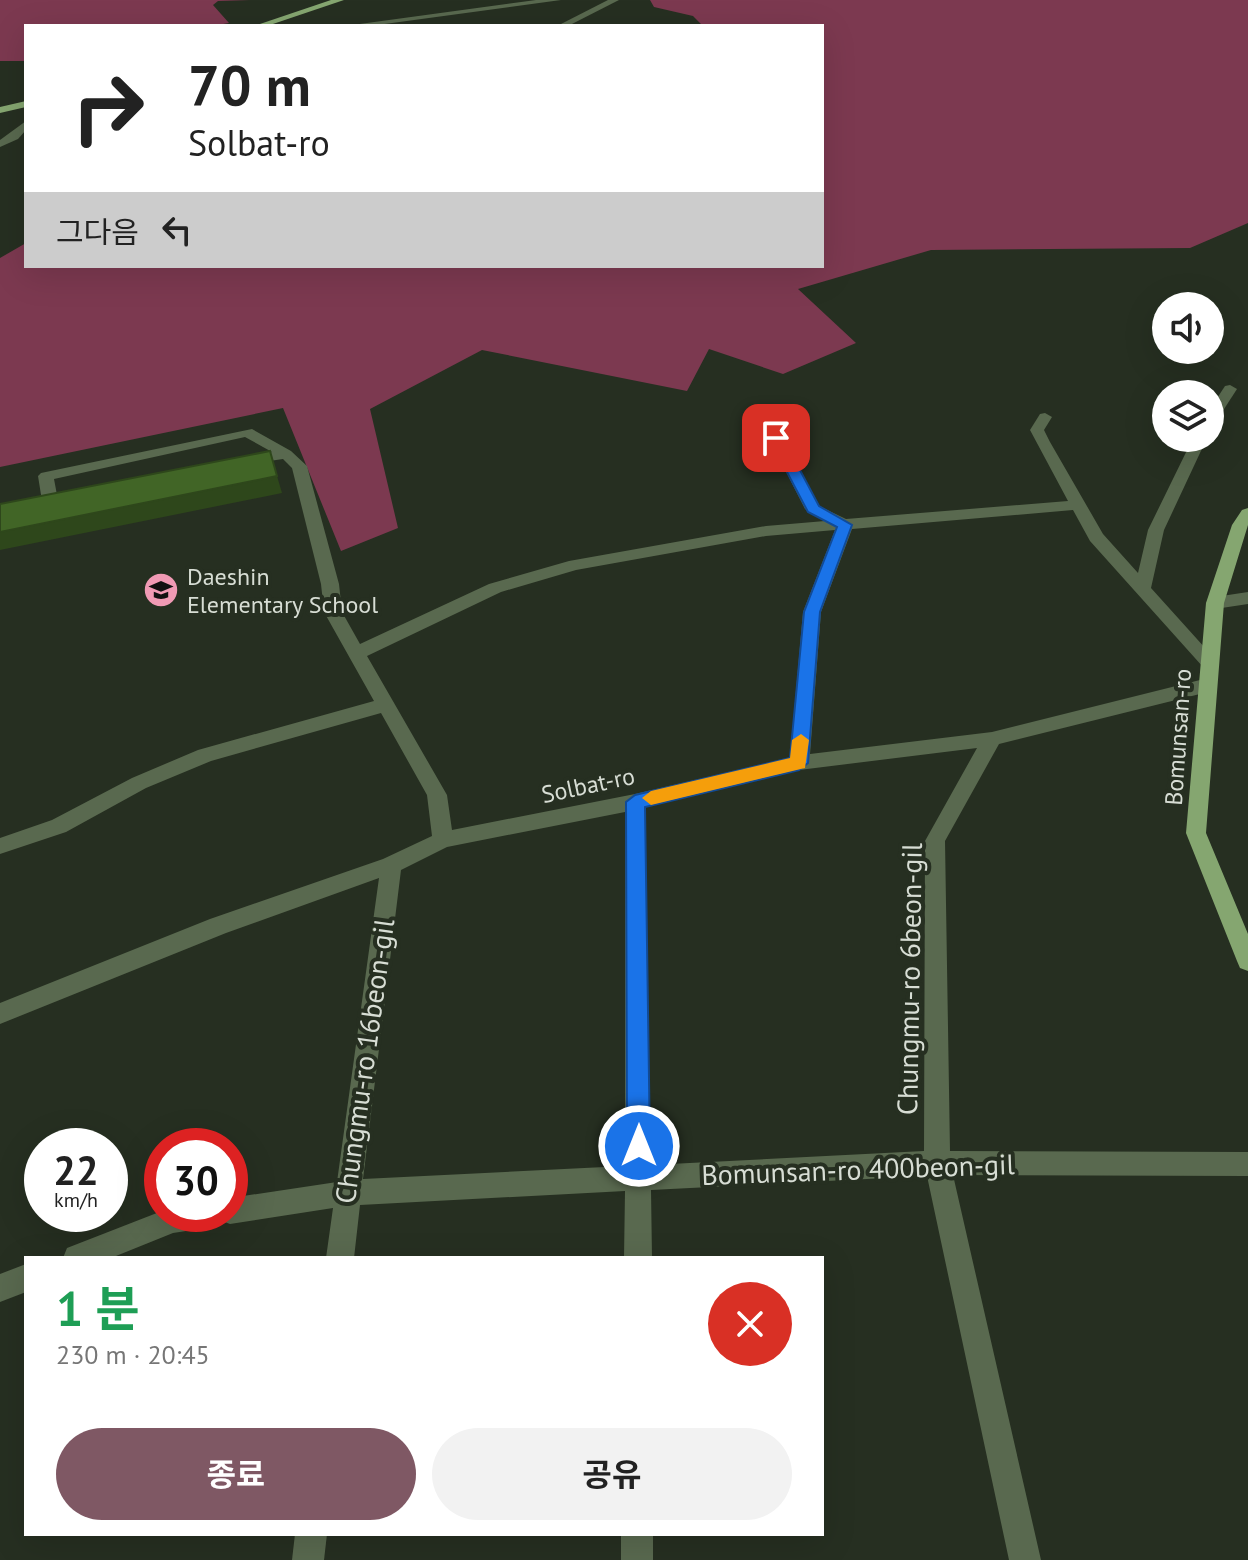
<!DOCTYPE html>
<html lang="ko">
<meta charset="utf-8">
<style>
body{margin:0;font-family:"PT Sans","Noto Sans KR",sans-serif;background:#f2f2f2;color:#222;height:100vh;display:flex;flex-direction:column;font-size:30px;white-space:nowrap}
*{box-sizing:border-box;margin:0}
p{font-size:26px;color:#767676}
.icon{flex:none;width:44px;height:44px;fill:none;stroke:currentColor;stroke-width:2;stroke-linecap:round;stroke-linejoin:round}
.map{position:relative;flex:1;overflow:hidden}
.details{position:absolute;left:24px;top:1256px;width:800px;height:280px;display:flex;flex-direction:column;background:#fff;border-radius:0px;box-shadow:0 8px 32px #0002}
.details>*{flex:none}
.guide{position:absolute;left:24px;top:24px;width:800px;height:244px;border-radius:0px;box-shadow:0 8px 32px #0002;background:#fff;color:#222;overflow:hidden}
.fabs{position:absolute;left:1152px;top:292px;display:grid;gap:16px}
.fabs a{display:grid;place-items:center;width:72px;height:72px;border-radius:50%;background:#fff;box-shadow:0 8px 32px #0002;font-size:40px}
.speed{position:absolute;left:24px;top:1128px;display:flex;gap:16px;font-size:40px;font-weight:700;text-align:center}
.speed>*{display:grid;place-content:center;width:104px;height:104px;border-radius:50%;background:#fff;box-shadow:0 8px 32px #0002;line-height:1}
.speed small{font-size:20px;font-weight:400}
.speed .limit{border:12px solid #d22;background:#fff;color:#111}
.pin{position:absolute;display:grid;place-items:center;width:68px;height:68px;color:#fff;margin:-34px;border-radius:16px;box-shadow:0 4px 12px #0006}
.me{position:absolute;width:88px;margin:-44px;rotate:0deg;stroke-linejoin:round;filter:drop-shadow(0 0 6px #0008)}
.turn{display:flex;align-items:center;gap:28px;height:168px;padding:0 32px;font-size:36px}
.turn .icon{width:104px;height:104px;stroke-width:2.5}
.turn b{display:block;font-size:56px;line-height:68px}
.then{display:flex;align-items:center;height:76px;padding:0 32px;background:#0003;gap:16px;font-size:30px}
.round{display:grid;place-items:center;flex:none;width:84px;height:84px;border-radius:42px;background:#f2f2f2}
.headline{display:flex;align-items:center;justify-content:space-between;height:136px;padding:0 32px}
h1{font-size:48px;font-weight:700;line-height:60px;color:#1e9e55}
.primary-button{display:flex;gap:16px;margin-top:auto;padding:16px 32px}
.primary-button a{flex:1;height:92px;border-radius:48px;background:#7f5864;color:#fff;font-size:32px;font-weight:700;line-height:92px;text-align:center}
.primary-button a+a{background:#f2f2f2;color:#222}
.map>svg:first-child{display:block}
</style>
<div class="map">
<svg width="1248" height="1560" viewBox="0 0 1248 1560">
<rect width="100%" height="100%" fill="#262f21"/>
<g fill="#7c3950">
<polygon points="0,0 250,0 218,1 213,5 229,23 212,26 26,26 26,61 0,61"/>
<polygon points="650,0 1248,0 1248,223 1190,248 931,250 798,289 856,343 783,374 709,349 687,391 482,350 370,409 398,528 341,551 283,408 0,467 0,258 26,243 26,266 822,266 822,26 703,26 693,16 654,7"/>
</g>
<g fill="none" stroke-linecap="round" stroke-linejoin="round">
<g fill="#59694f" fill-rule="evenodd">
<polygon points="536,0 561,0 370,26 345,26"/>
<polygon points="608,0 619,0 568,26 561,24"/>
<polygon points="26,121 26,130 18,139 0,147 0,140"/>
<polygon points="1230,385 1237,389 1215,423 1210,424 1210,409 1225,386"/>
<path d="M1045 413 1052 417 1044 430 1050 442 1103 534 1138 573 1148 530 1193 438H1207L1164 530 1151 588 1215 659 1218 663 1215 667H1203L1090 541 1073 510 852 529 821 612 810 754 992 732 1208 678 1217 685 1208 692 999 744 945 841 950 1151 1248 1152V1176L953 1175 1041 1560H1009L927 1176 651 1190 652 1258H624L625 1191 360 1205 354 1258H326L333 1208 230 1224 222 1221 212 1227 173 1233 111 1258H63L67 1248 162 1211V1214H230V1198L337 1182 379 878 226 933 0 1024V1003L210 919 383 859 432 836 427 795 381 713 211 761 146 788 66 832 0 854V838L52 820 132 778 198 750 374 701 324 612 321 584 292 468 283 459 242 465V459L272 452 245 437 54 479 57 495 70 492 78 497 76 500 50 506 42 501 38 476 41 473 252 429 291 451 307 466 339 584 342 612 360 644 489 584 569 561 766 526 825 521 805 509 769 438 776 434 783 438 819 506 846 519 1068 501 1030 430 1040 414ZM835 530 803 612 790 758 635 794 452 830 447 795 367 656 501 592 576 570 766 536ZM977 748 925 841 924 1151 650 1165 645 807 799 770ZM625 812V1166L363 1179 401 870 447 847Z"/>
<polygon points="1248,592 1248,604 1215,609 1206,603 1215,597"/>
<polygon points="26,1264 26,1292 0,1302 0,1274"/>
<polygon points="295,1534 327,1534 324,1560 292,1560"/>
<rect x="621" y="1534" width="32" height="26"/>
</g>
<g fill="#85a670" fill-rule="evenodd">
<polygon points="331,0 344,0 267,26 254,26"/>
<polygon points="26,101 26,107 0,113 0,107"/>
<polygon points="1248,508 1248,525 1224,603 1206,833 1248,934 1248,971 1240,968 1237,961 1186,833 1206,603 1232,525 1242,510"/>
</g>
</g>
<polygon fill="#2e471b" points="277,476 282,493 0,550 0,532"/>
<polygon fill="#416526" stroke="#2e471b" stroke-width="2" points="270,451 277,476 0,532 0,504"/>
<polygon fill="#1a73e8" stroke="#114b97" stroke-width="2" points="776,434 783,438 819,506 852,525 820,612 808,763 799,770 645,807 650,1146 647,1153 639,1157 630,1153 627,1146 626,802 635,795 790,758 804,612 837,527 808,512 769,438"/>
<polygon fill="#f59e0b" points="801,734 809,740 805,768 651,805 642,798 651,791 790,758 792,740"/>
<defs>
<g id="school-disc" transform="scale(1.8)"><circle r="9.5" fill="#f09ab4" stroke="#262f21"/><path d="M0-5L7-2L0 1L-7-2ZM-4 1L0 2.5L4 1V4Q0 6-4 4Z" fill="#111"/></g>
</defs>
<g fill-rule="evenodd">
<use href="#school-disc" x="161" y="590"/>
</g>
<g text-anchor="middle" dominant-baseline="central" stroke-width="8" stroke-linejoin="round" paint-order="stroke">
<g font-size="24" fill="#d7ddd4" stroke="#262f21" text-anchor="start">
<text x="187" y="576">Daeshin<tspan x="187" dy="28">Elementary School</tspan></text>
</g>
<g font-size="24" fill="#d7ddd4" stroke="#262f21">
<text transform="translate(1178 737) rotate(-86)">Bomunsan-ro</text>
<text transform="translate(588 785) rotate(-12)">Solbat-ro</text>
</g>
<g font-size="28" fill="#d7ddd4" stroke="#262f21">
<text transform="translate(909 979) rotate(-89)">Chungmu-ro 6beon-gil</text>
<text transform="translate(364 1061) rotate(-82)">Chungmu-ro 16beon-gil</text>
<text transform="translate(858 1169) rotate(-2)">Bomunsan-ro 400beon-gil</text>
</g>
</g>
</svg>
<div class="fabs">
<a><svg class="icon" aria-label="sound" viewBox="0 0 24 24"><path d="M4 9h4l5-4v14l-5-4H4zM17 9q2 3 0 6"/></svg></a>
<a><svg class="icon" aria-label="layers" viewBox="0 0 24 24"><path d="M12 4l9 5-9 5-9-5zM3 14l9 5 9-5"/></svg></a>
</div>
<div class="speed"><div>22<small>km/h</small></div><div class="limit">30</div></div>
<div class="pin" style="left:776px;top:438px;background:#d93025"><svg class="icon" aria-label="arrive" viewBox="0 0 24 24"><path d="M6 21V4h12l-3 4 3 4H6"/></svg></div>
<svg class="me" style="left:639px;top:1146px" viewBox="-20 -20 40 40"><circle r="17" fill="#1a73e8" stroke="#fff" stroke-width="3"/><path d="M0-11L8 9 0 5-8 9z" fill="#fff"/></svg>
<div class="guide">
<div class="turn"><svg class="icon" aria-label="right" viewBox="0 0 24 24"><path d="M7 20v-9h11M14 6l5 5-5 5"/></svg><div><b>70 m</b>Solbat-ro</div></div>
<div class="then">그다음<svg class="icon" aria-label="left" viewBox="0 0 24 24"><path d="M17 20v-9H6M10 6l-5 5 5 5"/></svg></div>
</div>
<section class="details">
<div class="headline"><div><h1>1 분</h1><p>230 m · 20:45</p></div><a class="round" style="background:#d93025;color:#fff"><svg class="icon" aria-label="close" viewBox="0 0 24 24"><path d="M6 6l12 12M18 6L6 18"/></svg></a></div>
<div class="primary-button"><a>종료</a><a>공유</a></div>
</section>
</div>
